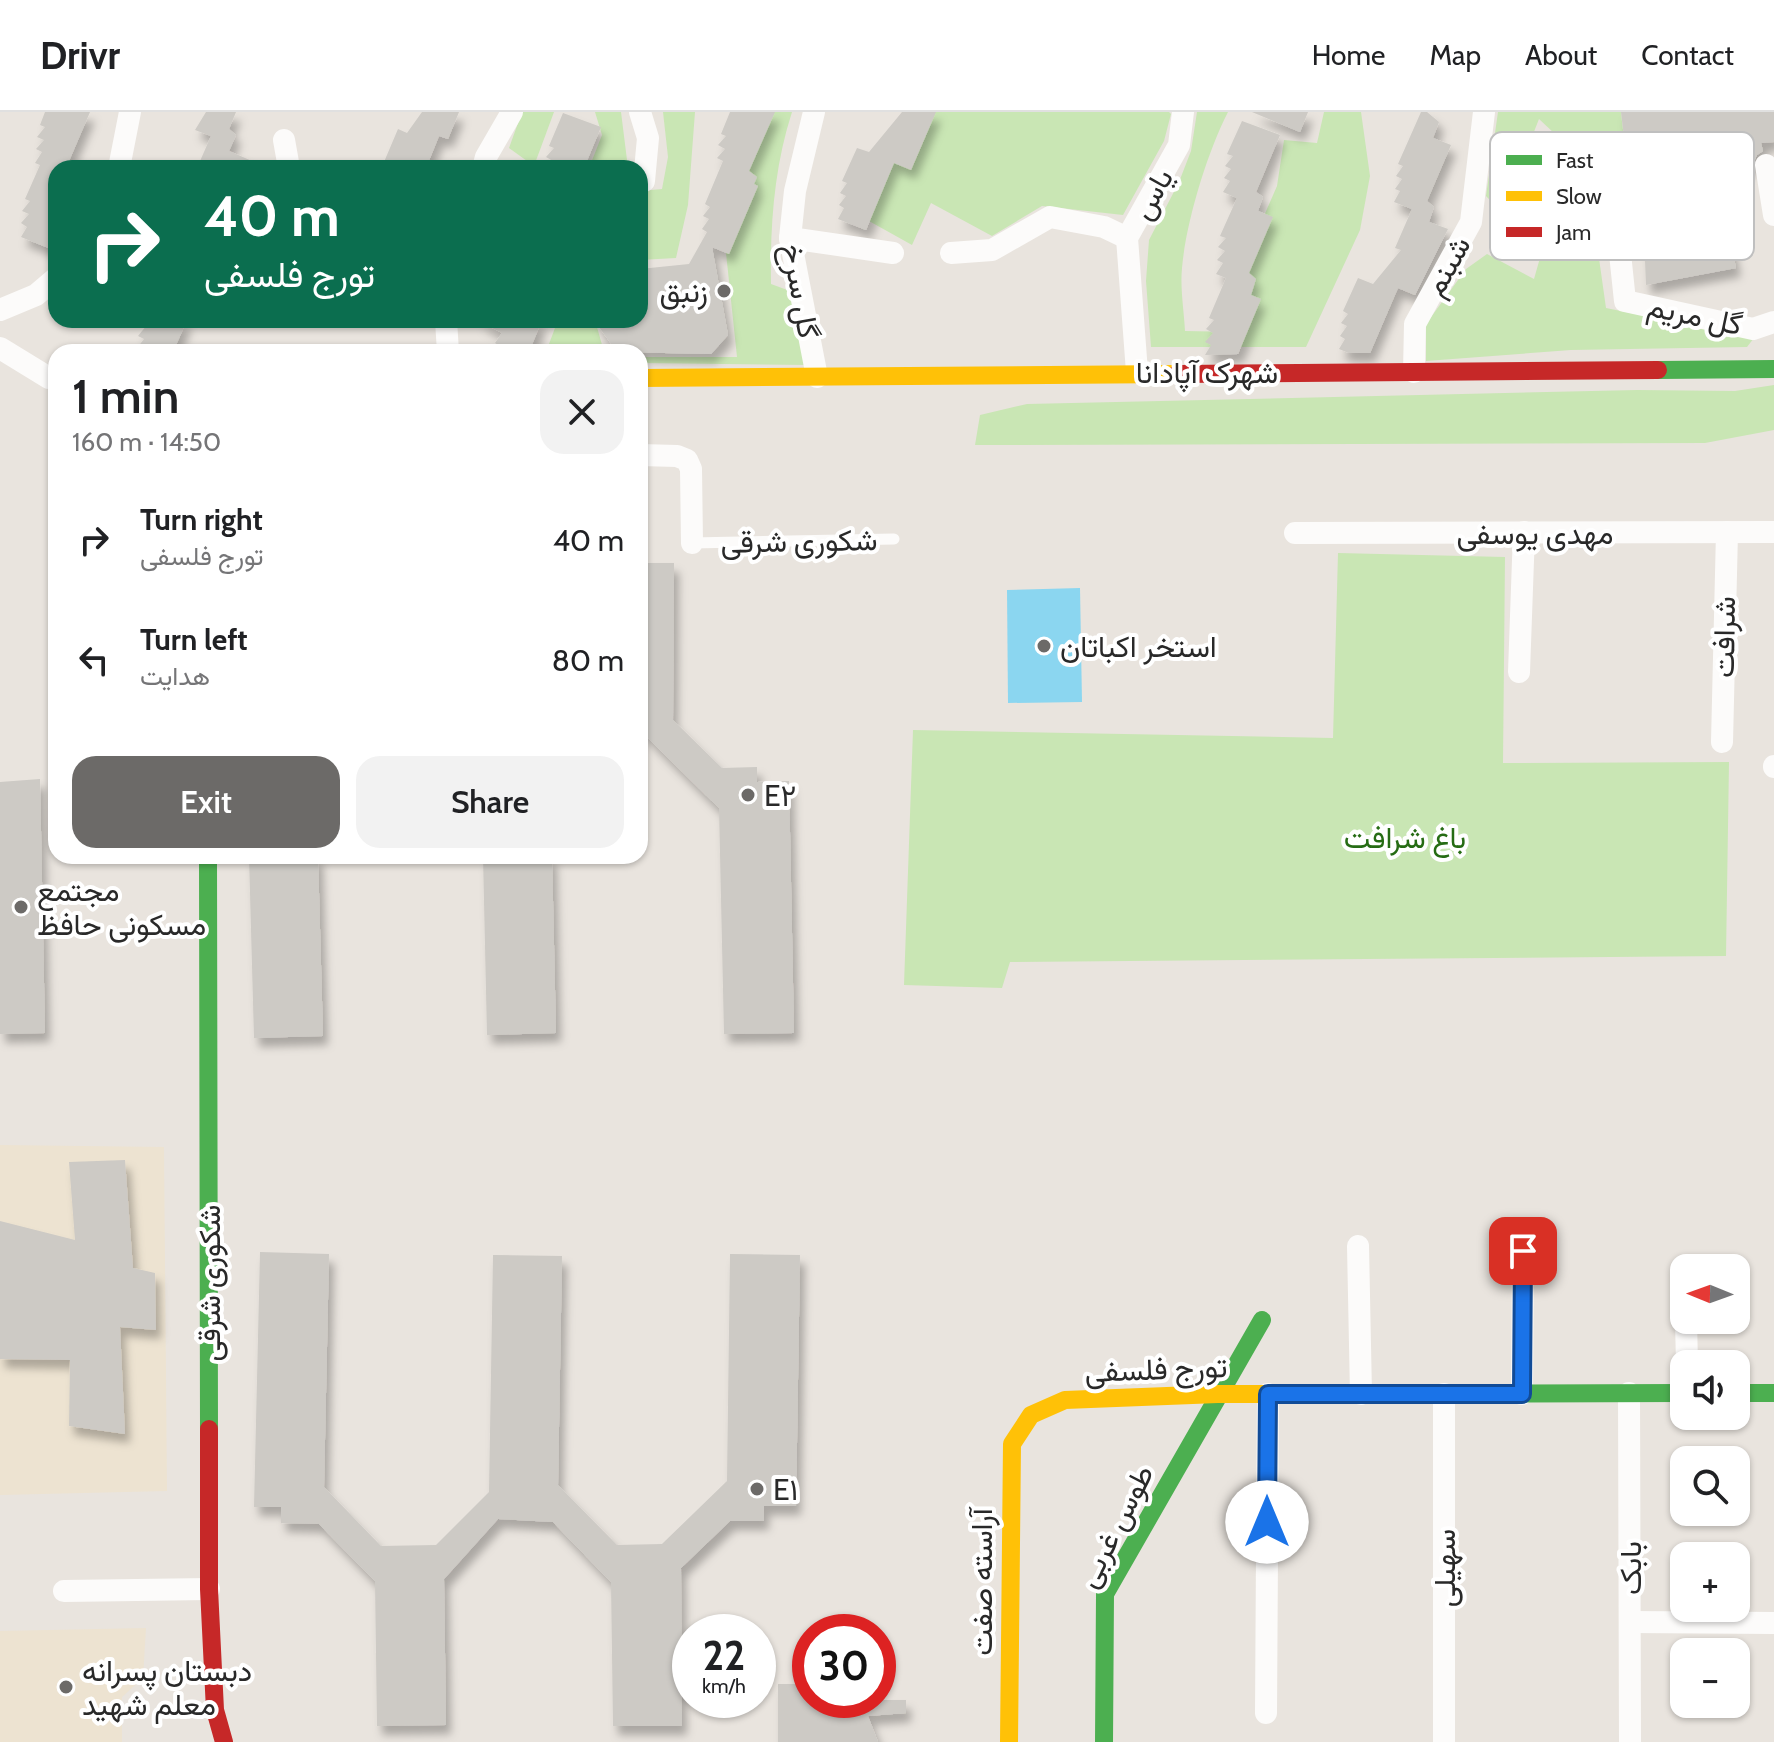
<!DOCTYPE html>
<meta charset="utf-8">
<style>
body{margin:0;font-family:Cabin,Vazirmatn,sans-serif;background:#f2f2f2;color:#202124;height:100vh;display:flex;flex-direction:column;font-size:30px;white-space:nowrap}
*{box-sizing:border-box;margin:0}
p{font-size:26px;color:#757577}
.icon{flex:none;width:44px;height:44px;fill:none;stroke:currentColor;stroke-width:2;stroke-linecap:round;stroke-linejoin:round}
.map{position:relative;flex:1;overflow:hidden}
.drawer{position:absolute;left:48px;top:232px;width:600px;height:520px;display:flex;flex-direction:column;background:#fff;border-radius:24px;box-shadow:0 2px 6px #0004}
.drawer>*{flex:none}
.top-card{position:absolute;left:48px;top:48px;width:600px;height:168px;border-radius:24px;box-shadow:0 2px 6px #0004;background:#0b6e4f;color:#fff;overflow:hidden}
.needle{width:52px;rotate:271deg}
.fabs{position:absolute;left:1670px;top:1142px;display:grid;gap:16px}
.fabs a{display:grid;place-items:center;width:80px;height:80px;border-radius:16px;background:#fff;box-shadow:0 2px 6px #0004;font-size:40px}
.speed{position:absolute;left:672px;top:1502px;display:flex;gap:16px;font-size:40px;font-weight:700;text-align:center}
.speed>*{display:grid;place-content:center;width:104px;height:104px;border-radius:50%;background:#fff;box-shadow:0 2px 6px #0004;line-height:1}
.speed small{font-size:20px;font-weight:400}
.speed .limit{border:12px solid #d22;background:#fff;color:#111}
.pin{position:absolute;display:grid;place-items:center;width:68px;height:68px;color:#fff;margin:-34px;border-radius:16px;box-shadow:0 4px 12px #0006}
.me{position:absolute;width:88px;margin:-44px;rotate:0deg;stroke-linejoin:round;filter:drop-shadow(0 0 6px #0008)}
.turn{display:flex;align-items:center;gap:28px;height:168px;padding:0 24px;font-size:36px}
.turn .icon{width:104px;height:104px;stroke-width:2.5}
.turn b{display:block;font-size:56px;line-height:68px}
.round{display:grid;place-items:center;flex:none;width:84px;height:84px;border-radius:24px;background:#f2f2f2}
.overview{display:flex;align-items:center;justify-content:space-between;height:136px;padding:0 24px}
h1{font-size:48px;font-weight:600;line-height:60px}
.button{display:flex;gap:16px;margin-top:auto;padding:16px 24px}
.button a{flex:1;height:92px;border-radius:24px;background:#6c6a68;color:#fff;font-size:32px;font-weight:600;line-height:92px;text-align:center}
.button a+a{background:#f2f2f2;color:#202124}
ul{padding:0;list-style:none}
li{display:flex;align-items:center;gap:24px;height:120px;padding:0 24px}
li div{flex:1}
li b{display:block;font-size:30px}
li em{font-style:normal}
header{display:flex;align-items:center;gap:48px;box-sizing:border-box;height:112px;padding:0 40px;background:#fff;border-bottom:2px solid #e0e0e0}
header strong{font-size:38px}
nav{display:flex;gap:44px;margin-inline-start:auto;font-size:28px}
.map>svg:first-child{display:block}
</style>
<header>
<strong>Drivr</strong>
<nav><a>Home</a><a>Map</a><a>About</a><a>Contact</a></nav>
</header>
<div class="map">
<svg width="1774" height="1630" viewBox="0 0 1774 1630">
<defs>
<filter id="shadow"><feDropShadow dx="5" dy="9" stdDeviation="4" flood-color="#0004"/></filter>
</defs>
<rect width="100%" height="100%" fill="#e9e4de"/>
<g fill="#ede3d1">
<polygon points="0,1033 164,1035 167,1379 0,1383"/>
<polygon points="146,1516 143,1566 122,1585 122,1630 0,1630 0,1519"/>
</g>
<g fill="#c9e6b4">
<polygon points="522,0 554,0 534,54 509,36"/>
<polygon points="595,0 621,0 628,56 589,56 602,23"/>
<polygon points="663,0 695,0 688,93 676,146 640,148 640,79 662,77 668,45"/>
<path d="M754 0H792C774 55 770 115 771 172L790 179 806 253 640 251V245H737L726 141 746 89Z"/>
<polygon points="926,0 1169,0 1171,2 1164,29 1123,103 1042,94 992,124 931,91 912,133 860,104"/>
<path d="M1197 0H1228C1207 41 1186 110 1182 156 1180 176 1184 199 1185 219L1237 220 1242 154 1277 74 1284 28 1317 31 1324 0H1361L1370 64 1360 118 1306 235H1151L1146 169 1149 128 1179 70 1191 39Z"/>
<polygon points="1498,0 1621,0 1633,103 1596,125 1606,196 1754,226 1747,235 1571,238 1426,249 1426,212 1466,157 1487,142 1534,167 1571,37 1539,7 1502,101 1486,84"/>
<polygon points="558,208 595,208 604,240 546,240"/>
<polygon points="1774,273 1774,318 1705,331 975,333 980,303 1027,292 1637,278 1735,279"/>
<polygon points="1338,441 1505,445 1503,651 1729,650 1726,844 1010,850 1002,876 904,873 913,618 1333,626"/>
</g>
<polygon fill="#8bd6f0" points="1080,476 1082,590 1008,591 1007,478"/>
<g fill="#cdcac5" filter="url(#shadow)">
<polygon points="45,0 90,0 66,56 56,56 56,139 21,125 27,115 21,111 29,102 22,99 30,89 25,87 40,53 35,51 42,40 36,37 44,28 37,25 45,15 40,13"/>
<polygon points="206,0 236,0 229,17 236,23 229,39 268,56 197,56 211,24 195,18"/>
<polygon points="422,0 459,0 448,27 439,24 426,56 397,56 384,50 398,17 407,21"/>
<polygon points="730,0 775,0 749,59 757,65 754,72 758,74 729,142 712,135 728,223 711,242 617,240 594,208 640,208 640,157 689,152 707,120 702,117 709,107 703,104 710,95 705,92 723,49 717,46 725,37 718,33 726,24 721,22"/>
<polygon points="902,0 936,0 911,58 894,51 866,118 838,107 844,96 839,93 846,84 840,81 847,71 842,69 857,36 869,40"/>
<polygon points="1252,0 1308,0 1300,20"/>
<polygon points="1421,0 1427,0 1439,10 1433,26 1451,33 1427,89 1434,95 1429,110 1448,117 1415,183 1398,176 1370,241 1349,241 1339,237 1345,227 1340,224 1347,214 1341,211 1348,202 1343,199 1358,166 1373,172 1401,138 1395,136 1412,97 1394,90 1400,79 1395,77 1402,67 1396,64 1403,54 1398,52"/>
<polygon points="1621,0 1774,0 1774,30 1761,31 1763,39 1757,43 1752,54 1715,59 1736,156 1646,173 1643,98 1633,103"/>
<polygon points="563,1 601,15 584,56 547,56 553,49 546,45 554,36 549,34"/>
<polygon points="1242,9 1280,23 1256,80 1263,85 1258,99 1273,105 1249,161 1256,167 1251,183 1261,187 1238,242 1205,243 1211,233 1205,230 1213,221 1206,217 1214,208 1209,206 1226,166 1216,162 1223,151 1217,148 1225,139 1218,135 1226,126 1220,124 1237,86 1223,80 1230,69 1224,66 1231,57 1225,54 1233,44 1227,42"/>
<polygon points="151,208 187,208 173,240 134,240 144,227 138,224"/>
<polygon points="477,208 542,208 529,240 497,240 500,234 495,231 502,221"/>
<polygon points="640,451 674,451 673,608 722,656 757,655 757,670 789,669 794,921 724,922 719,696 640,618"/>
<polygon points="40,667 45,921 0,922 0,670"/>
<polygon points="249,744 318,744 323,924 254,926"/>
<polygon points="483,744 552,744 556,921 487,923"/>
<polygon points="125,1048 133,1156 155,1161 156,1218 120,1215 125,1322 69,1314 70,1248 0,1247 0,1109 75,1128 69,1050"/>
<polygon points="260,1140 329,1142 324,1375 381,1434 436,1433 489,1380 493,1143 562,1144 558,1373 617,1433 662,1432 727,1369 730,1142 800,1143 796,1394 764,1394 764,1409 730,1409 681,1456 682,1614 613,1614 611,1470 553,1410 498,1407 444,1467 446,1613 377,1614 375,1469 319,1412 281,1411 281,1395 254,1395"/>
<polygon points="778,1572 810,1572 810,1588 906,1588 906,1601 868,1604 878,1630 778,1630"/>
</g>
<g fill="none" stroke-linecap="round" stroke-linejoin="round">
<polyline stroke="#fcfbfa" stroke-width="11" points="692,431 894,427"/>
<g stroke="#fcfbfa" stroke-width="22">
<polyline points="640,0 648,26 644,69"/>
<polyline points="814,0 795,79 790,126 817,265"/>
<polyline points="284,28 289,56"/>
<polyline points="1766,53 1774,103"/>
<polyline points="119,56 130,0"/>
<polyline points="483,56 486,45 512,0"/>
<polyline points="790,126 893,141"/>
<polyline points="1619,132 1625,189 1753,217 1774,210"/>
<polyline points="951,141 992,138 1050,105 1104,115 1127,126"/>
<polyline points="0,198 36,183 56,166"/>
<polyline points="446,208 448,240"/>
<polyline points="0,236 49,266 56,266"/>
<polyline points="1137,260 1127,126 1179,33 1183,0"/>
<polyline points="1414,260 1415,212 1471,110 1484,0"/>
<polyline points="640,343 677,344 687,348 691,357 692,431"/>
<polyline points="1295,421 1774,420"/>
<polyline points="1519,560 1524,420"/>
<polyline points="1722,630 1727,420"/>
<polyline points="1774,654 1774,655"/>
<polyline points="1358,1134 1361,1282"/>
<polyline points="1686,1208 1687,1252"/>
<polyline points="1629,1281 1630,1630"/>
<polyline points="1522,1282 1523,1139"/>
<polyline points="64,1479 209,1477"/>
<polyline points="1630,1510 1774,1511"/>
<polyline points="1266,1601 1268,1282"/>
<polyline points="1444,1630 1444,1282"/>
</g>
<g stroke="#4caf50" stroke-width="18">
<polyline points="1658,258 1774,257"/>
<polyline points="208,744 209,1317"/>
<polyline points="1736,1281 1774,1281"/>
<polyline points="1307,1282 1684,1281"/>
<polyline points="1104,1630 1105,1482 1262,1208"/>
</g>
<g stroke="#ffc107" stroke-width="18">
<polyline points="640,266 1177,262"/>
<polyline points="1009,1630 1012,1332 1031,1303 1065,1288 1218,1282 1307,1282"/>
</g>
<g stroke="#c62828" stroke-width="18">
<polyline points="1177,262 1658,258"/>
<polyline points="209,1317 209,1477 215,1598 224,1630"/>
</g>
</g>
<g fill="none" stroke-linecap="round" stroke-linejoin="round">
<g stroke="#114b97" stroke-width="20">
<polyline id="route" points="1267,1410 1268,1282 1522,1282 1523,1139"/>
</g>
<use href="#route" stroke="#1a73e8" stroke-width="14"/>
</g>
<g fill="#6c6a68" stroke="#fff" stroke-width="3">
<circle cx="724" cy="179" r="8"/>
<circle cx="1044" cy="534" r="8"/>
<circle cx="748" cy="683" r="8"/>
<circle cx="21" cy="795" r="8"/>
<circle cx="757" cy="1377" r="8"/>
<circle cx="66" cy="1575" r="8"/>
</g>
<g text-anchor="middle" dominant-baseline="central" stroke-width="8" stroke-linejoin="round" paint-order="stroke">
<g font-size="30" fill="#292929" stroke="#fff">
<text transform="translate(1152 82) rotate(-61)">یاس</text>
<text transform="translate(1447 154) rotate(-61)">شبنم</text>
<text transform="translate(801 179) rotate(80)">گل سرخ</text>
<text transform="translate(1695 203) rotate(12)">گل مریم</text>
<text x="1207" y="260">شهرک آپادانا</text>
<text x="1535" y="421">مهدی یوسفی</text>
<text transform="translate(799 429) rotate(-1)">شکوری شرقی</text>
<text transform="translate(1724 525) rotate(-89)">شرافت</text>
<text transform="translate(209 1171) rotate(-90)">شکوری شرقی</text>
<text transform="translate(1156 1257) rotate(-2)">تورج فلسفی</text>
<text transform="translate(1115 1414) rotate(-63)">طوس غربی</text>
<text transform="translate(1444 1456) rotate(-90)">سهیلی</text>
<text transform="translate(1630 1456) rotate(-90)">بابک</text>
<text transform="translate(981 1470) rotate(-90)">آراسته صفت</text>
</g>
<g font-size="30" fill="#292929" stroke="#fff" text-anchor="start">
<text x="708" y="179" text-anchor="end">زنبق</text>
<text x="1060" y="534">استخر اکباتان</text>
<text x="764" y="683">E۲</text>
<text x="37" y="778">مجتمع<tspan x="37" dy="34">مسکونی حافظ</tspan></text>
<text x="773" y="1377">E۱</text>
<text x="82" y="1558">دبستان پسرانه<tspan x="82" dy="34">معلم شهید</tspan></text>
</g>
<g font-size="30" fill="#266c14" stroke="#fff">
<text x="1405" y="725">باغ شرافت</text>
</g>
</g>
<rect x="1490" y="20" width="264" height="128" rx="12" fill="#fff" stroke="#bfbfbf" stroke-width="2"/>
<rect x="1506" y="43" width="36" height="10" fill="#4caf50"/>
<rect x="1506" y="79" width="36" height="10" fill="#ffc107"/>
<rect x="1506" y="115" width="36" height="10" fill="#c62828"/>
<g font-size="22" fill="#292929">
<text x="1556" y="56">Fast</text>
<text x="1556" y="92">Slow</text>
<text x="1556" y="128">Jam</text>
</g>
</svg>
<div class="fabs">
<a><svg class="needle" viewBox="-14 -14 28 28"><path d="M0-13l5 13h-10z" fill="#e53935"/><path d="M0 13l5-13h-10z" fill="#757577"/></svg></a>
<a><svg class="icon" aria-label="sound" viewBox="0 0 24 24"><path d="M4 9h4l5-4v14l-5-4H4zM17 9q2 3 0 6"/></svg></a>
<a><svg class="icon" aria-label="search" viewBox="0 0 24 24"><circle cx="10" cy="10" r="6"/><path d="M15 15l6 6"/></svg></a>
<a>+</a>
<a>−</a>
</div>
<div class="speed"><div>22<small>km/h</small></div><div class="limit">30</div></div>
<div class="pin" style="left:1523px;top:1139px;background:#d93025"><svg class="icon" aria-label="arrive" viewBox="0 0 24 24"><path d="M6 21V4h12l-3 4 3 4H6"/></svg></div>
<svg class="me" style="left:1267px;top:1410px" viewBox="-20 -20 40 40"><circle r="19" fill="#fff"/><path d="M0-13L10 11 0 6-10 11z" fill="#1a73e8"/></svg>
<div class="top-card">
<div class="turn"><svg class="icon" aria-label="right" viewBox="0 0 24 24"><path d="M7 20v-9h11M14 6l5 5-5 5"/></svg><div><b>40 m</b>تورج فلسفی</div></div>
</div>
<section class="drawer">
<div class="overview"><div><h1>1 min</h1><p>160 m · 14:50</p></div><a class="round"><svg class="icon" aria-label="close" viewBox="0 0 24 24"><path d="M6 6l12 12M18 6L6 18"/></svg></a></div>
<ul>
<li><svg class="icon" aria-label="right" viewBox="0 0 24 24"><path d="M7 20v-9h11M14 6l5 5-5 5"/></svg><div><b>Turn right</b><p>تورج فلسفی</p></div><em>40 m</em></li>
<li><svg class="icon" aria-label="left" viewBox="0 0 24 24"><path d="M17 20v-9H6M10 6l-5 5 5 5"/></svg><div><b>Turn left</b><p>هدایت</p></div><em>80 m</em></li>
</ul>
<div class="button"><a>Exit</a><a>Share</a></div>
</section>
</div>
